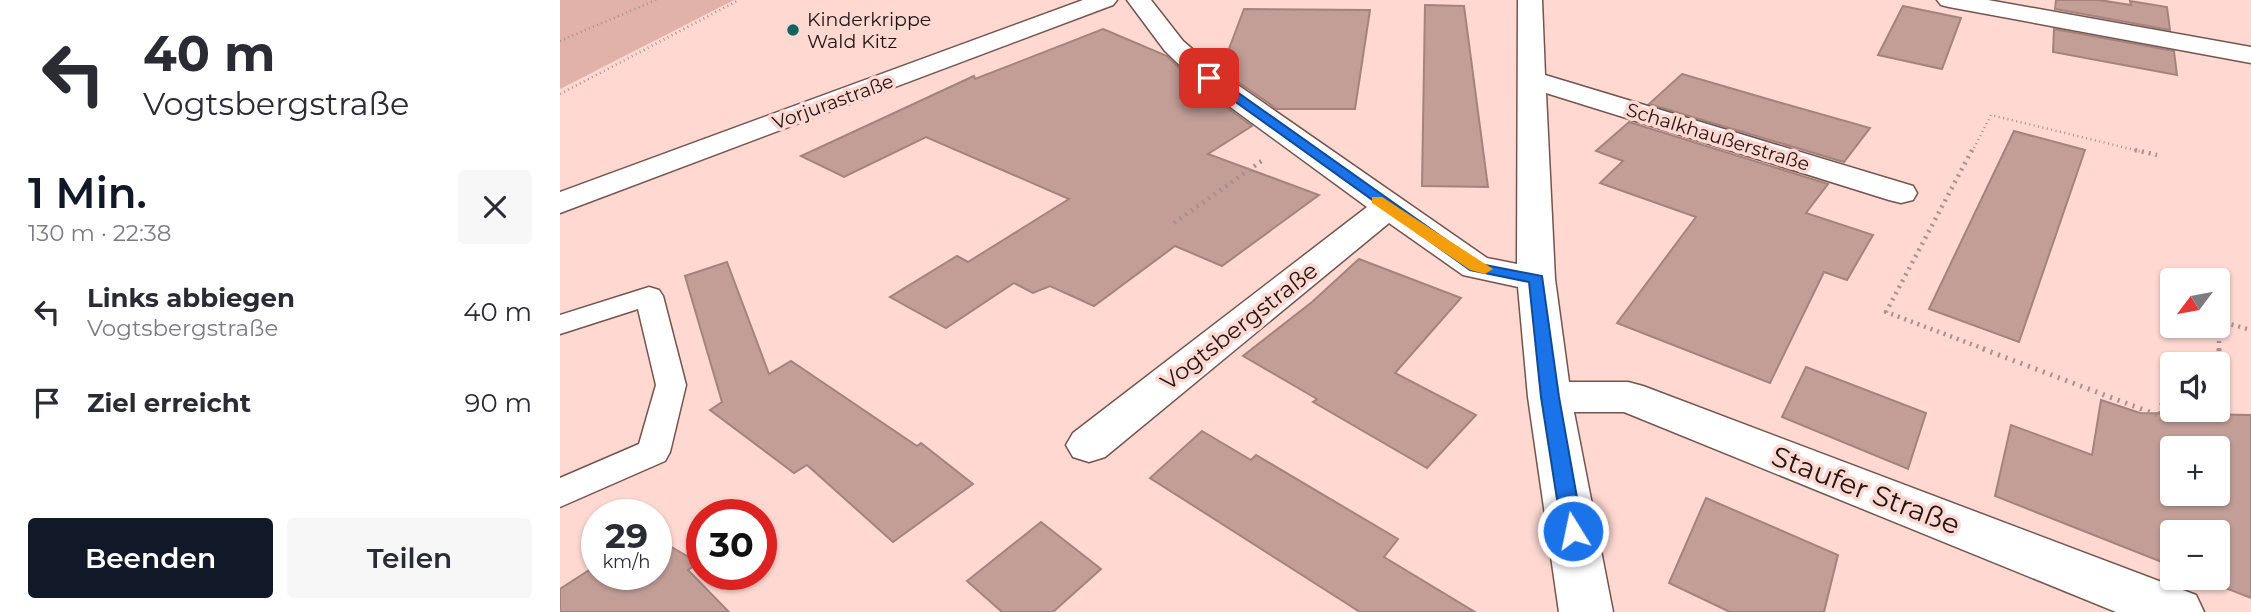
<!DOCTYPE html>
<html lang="de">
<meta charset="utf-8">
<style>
body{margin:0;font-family:Montserrat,sans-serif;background:#f7f7f7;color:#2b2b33;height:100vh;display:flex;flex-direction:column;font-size:26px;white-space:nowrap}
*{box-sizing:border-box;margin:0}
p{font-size:23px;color:#7c7c81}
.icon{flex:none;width:38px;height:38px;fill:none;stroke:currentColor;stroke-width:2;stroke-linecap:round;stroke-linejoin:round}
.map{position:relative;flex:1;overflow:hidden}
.drawer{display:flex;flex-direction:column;background:#fff;width:560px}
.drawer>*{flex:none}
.hud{background:#fff;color:#2b2b33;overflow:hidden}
.needle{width:46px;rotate:238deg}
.controls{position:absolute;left:1600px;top:268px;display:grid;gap:14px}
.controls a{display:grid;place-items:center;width:70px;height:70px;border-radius:7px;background:#fff;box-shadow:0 2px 5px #0004;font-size:35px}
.speed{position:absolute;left:21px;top:499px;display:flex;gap:14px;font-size:35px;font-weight:700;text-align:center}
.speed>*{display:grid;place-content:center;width:91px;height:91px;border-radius:50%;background:#fff;box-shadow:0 2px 5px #0004;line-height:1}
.speed small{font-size:18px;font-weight:400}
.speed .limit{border:10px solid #d22;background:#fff;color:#111}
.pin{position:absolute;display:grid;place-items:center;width:60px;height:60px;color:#fff;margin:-30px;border-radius:14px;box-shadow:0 4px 10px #0006}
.me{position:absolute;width:77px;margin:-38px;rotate:350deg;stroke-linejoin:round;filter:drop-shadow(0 0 5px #0008)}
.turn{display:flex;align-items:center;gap:24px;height:147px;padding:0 28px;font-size:32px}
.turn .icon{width:91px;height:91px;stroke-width:2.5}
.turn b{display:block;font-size:49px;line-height:60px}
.round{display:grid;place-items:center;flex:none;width:74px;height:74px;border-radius:7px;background:#f7f7f7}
.headline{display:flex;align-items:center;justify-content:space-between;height:119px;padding:0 28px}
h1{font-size:42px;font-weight:600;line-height:52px;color:#111827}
.button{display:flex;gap:14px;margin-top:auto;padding:14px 28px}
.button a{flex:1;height:80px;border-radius:7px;background:#111827;color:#fff;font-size:28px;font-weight:600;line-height:80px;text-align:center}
.button a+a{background:#f7f7f7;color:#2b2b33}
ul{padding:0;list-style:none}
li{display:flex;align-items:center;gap:21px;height:91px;padding:0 28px}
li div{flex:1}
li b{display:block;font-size:26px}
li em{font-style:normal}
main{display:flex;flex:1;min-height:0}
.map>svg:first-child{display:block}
</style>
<main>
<section class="drawer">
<div class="hud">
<div class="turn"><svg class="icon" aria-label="left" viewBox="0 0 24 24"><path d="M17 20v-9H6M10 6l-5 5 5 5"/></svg><div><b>40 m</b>Vogtsbergstraße</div></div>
</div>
<div class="headline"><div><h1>1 Min.</h1><p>130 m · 22:38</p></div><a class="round"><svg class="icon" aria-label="close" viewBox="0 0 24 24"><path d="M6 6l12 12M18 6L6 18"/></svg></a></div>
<ul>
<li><svg class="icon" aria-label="left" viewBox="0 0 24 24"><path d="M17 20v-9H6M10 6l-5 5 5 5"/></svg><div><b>Links abbiegen</b><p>Vogtsbergstraße</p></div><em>40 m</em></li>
<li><svg class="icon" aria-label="arrive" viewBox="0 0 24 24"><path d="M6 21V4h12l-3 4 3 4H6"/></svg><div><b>Ziel erreicht</b></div><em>90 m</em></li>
</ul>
<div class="button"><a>Beenden</a><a>Teilen</a></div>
</section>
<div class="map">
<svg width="1691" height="612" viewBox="0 0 1691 612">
<rect width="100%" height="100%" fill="#fed8d1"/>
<polygon fill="#e0b2a9" points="0,0 174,0 0,89"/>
<g fill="#c29e97" stroke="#a5837d" stroke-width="2" fill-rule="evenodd">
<polygon points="1496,0 1539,0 1571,5 1570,1 1607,7 1610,30 1495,9"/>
<polygon points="865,5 904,6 928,187 862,186"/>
<polygon points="1343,6 1401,18 1382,69 1318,55"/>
<polygon points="684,9 810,10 795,109 717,109 661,70"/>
<polygon points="543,29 607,56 637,86 692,126 648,154 759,195 662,266 615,246 534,306 490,286 473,293 454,283 386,328 330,297 397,256 408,262 509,199 366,137 284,177 241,156 414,76 415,79"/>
<polygon points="1494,29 1614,51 1617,75 1493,52"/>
<polygon points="1122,74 1218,102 1310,128 1284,162 1089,104"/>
<polygon points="1069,122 1268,184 1246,213 1313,235 1287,280 1264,272 1210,383 1057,323 1136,217 1040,183 1063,161 1036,151"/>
<polygon points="1454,131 1525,150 1459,342 1369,309"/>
<polygon points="799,259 901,298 835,373 916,415 867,468 753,402 757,399 683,356 752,302"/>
<polygon points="167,262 209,374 231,361 357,446 361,443 413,484 333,542 247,465 234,473 150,410 162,402 125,276"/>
<polygon points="1246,367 1366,413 1348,469 1222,417"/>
<path d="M1541 400 1580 413 1691 415V598L1640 578H1657V532H1612V566L1435 496 1451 425 1532 455ZM1612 448H1657V494H1612Z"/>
<polygon points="642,431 691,460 696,455 838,539 824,557 915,612 800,612 590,478"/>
<polygon points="1146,498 1278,555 1264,612 1170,612 1109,583"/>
<polygon points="481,522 541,569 493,612 442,612 407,581"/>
<polygon points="96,538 139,563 128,570 169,612 0,612 0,589 37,565 37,574 96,574"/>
</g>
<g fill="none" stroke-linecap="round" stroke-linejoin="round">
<g stroke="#74544e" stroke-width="3">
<polygon id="lane" points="89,287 99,290 103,296 126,385 110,452 105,461 0,507 0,478 79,444 96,385 78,309 0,334 0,315"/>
</g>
<g stroke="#74544e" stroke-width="3">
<g id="street">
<polygon points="567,0 591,0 623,41 659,72 927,258 957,264 958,0 982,0 985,75 1353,186 1357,193 1353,200 1341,203 1329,200 986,93 995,279 1009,382 1068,382 1083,386 1636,595 1644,612 1556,612 1064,412 1014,412 1053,612 999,612 968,397 958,287 903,275 829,223 545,457 529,462 513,457 506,445 513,433 807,207 639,84 605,51"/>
<polygon points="1377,0 1428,0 1691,47 1691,63 1389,7 1381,5"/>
</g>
</g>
<g stroke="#74544e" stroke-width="3">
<polygon id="secondary" points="523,0 557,0 553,5 0,213 0,192"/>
</g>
<g stroke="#ac8f8a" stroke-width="2.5" stroke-dasharray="1 3.5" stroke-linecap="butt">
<polyline points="0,41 96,0"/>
<polyline points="0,94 179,0"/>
<polyline points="1412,152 1431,115 1583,152"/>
</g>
<g stroke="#ac8f8a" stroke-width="4.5" stroke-dasharray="2 5" stroke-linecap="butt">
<polyline points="1412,150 1326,312 1427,350"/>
<polyline points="1575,150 1597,155"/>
<polyline points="614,223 703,160"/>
<polyline points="1659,350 1659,321 1691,330"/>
</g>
<g stroke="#ac8f8a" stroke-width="5" stroke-dasharray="2 6" stroke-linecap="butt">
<polyline points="1423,349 1600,416 1609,362"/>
<polyline points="1659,349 1659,387"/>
</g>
<use href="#lane" fill="#fff" fill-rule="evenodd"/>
<use href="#street" fill="#fff" fill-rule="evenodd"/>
<use href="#secondary" fill="#fff" fill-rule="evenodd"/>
</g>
<polygon fill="#1a73e8" stroke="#114b97" stroke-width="2" points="645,75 653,75 920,264 982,276 999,397 1023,531 1020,537 1013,540 1005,537 1002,531 981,397 969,282 910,270 645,80"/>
<polygon fill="#f59e0b" points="812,197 822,197 933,269 925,274 910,270 812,203"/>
<circle fill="#156360" stroke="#fed8d1" stroke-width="2.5" cx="233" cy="30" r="7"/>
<g text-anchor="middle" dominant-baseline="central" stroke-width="7" stroke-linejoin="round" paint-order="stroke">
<g font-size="19" fill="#211412" stroke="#fed8d1" text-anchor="start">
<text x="247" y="19">Kinderkrippe<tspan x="247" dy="22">Wald Kitz</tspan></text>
</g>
<g font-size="19" fill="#211412" stroke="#fed8d1">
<text transform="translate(273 102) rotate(-20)">Vorjurastraße</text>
<text transform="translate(1158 137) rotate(17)">Schalkhaußerstraße</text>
</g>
<g font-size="23" fill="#211412" stroke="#fed8d1">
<text transform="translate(679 326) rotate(-38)">Vogtsbergstraße</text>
</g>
<g font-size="28" fill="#211412" stroke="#fed8d1">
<text transform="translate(1306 490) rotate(21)">Staufer Straße</text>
</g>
</g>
</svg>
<div class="controls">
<a><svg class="needle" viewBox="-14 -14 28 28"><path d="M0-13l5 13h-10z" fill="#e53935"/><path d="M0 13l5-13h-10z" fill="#7c7c81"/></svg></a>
<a><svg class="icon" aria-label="sound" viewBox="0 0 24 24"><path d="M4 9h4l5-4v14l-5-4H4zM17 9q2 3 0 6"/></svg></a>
<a>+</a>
<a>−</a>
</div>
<div class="speed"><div>29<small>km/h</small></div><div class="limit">30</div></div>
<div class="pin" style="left:649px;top:78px;background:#d93025"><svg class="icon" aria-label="arrive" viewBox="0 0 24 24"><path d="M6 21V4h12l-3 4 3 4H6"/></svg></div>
<svg class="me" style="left:1013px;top:531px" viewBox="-20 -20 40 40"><circle r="17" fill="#1a73e8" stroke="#fff" stroke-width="3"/><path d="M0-11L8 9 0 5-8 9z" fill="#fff"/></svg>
</div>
</main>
